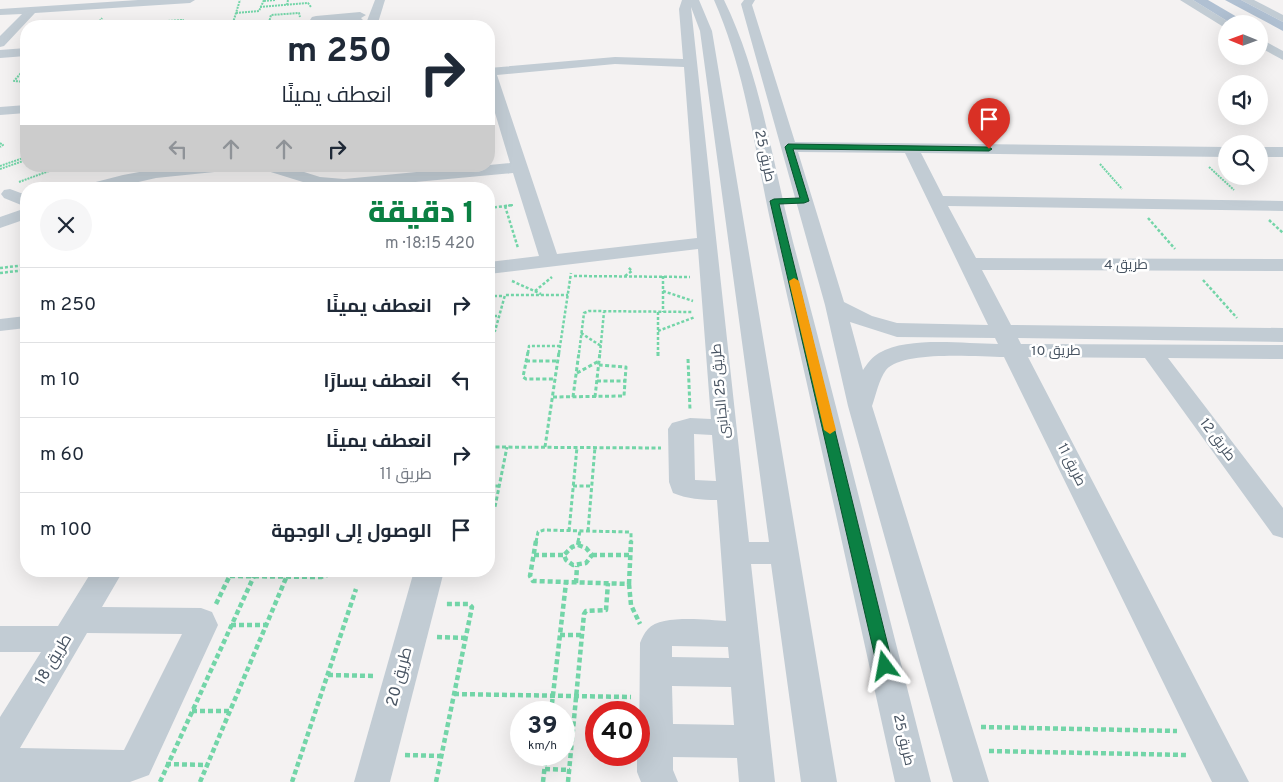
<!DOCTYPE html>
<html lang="ar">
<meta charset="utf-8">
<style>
body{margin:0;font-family:Overpass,Cairo,sans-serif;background:#f6f6f7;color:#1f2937;direction:rtl;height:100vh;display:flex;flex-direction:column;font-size:19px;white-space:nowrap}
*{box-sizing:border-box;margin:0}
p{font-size:16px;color:#747a83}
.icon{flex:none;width:28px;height:28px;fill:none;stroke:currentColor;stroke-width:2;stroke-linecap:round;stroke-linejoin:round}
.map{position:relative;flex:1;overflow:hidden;direction:ltr}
.panel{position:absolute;left:20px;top:182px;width:475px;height:395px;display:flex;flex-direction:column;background:#fff;border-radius:20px;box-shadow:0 5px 20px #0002;direction:rtl}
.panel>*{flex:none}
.guide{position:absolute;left:20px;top:20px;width:475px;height:152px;border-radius:20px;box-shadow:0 5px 20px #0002;direction:rtl;background:#fff;color:#1f2937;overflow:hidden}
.needle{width:32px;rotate:271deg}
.tools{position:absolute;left:1218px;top:15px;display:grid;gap:10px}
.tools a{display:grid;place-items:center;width:50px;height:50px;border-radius:50%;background:#fff;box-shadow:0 5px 20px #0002;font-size:25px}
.speed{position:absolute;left:510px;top:701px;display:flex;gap:10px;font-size:25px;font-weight:700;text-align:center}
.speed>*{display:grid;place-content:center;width:65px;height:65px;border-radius:50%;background:#fff;box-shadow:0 5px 20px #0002;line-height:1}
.speed small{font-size:12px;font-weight:400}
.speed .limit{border:8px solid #d22;background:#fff;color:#111}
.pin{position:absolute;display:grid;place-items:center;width:42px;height:42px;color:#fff;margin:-51px -21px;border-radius:50% 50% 50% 0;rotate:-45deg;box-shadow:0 0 5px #0007}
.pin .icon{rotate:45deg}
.me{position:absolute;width:55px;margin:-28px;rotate:347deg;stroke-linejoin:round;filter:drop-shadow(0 0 4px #0008)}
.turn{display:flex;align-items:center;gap:18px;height:105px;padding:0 20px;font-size:22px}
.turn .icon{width:65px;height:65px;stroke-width:2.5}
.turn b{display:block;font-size:35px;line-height:42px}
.lanes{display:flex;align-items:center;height:48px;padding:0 20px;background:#0003;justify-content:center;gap:25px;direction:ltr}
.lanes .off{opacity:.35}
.round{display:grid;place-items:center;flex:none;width:52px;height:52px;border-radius:26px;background:#f6f6f7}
.summary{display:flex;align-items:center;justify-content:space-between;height:85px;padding:0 20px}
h1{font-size:30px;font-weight:800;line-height:38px;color:#0b8043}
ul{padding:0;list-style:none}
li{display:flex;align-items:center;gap:15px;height:75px;padding:0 20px;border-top:1px solid #e0e1e3}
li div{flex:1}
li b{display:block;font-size:19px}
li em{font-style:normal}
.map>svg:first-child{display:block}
</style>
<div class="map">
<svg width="1283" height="782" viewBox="0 0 1283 782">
<rect width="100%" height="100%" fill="#f4f2f2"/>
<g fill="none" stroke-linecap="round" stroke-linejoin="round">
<g stroke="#73d5a8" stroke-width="2" stroke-dasharray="2 1" stroke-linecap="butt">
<polyline points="264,1 276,0"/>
<polyline points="287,5 288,0"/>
<polyline points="260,7 308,3 311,7"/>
<polyline points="236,13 259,11 264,0"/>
<polyline points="96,26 102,18"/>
<polyline points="149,26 152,22 183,20 180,26"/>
<polyline points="159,26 167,22"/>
<polyline points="171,26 234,22"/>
<polyline points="232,26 240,0"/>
<polyline points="248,26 284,23"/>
<polyline points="268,26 271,15 299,13 300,17"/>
<polyline points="26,71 21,73 14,81 26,82"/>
<polyline points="0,143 3,145 0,147"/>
<polyline points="1100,164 1122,189"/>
<polyline points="0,166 26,157"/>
<polyline points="1209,167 1234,190"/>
<polyline points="0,169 26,160"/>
<polyline points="19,182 49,171"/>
<polyline points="505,206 513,205"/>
</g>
<g stroke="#73d5a8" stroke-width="2.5" stroke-dasharray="3 2" stroke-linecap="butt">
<polyline points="505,206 518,248"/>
<polyline points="489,208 513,205"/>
<polyline points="1148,218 1175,249"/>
<polyline points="1269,220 1283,233"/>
<polyline points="0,268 26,265"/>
<polyline points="0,273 26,270"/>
<polyline points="574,276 690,277"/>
<polyline points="625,276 632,271 628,267"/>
<polyline points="663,276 663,312"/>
<polyline points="1203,280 1237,318"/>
<polyline points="512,281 541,294"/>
<polyline points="535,291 552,277"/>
<polyline points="663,291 693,301"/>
<polyline points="489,296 504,296"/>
<polyline points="658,312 658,353"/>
<polyline points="489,316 499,316"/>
<polyline points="658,331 695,317"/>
<polyline points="581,333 601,346"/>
<polyline points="489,334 495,331 505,295 568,295"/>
<polyline points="528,353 529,346 560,346"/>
<polyline points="559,353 571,273"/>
<polyline points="579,353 584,313 589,311 693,312"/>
<polyline points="600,353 604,312"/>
</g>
<g stroke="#73d5a8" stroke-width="3" stroke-dasharray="4 2.5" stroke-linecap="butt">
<polyline points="528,352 523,377 526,379 555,379"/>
<polyline points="658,352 658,358"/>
<polyline points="688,359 690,410"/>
<polyline points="526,361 558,361"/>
<polyline points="577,373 599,361"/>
<polyline points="597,381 626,381"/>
<polyline points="553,397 624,396 626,367 599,365"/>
<polyline points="573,397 579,352"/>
<polyline points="595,397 600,352"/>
<polyline points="489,447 661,448"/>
<polyline points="545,447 559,352"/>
<polyline points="489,486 499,486"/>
<polyline points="573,486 592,486"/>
<polyline points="489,509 495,507 507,447"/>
<polyline points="569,531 577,447"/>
<polyline points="588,531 595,447"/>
<polyline points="536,542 538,532 544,530 629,532 631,533 631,542"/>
<polyline points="578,542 580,531"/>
</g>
<g stroke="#73d5a8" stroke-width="4.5" stroke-dasharray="5 3" stroke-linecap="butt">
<polyline points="536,541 530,576 533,581 629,584"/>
<polygon points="578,545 586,548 592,555 586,563 573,565 566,560 564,555 572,547"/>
<polyline points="578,545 579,541"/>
<polyline points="534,555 564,555"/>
<polyline points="592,555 631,555"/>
<polyline points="230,576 321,577 327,575 329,571"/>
<polyline points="576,583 577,566"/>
<polyline points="629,584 631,605 640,624"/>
<polyline points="629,584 631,541"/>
<polyline points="216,604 232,571"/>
<polyline points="231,625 267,625"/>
<polyline points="560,635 582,635"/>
<polyline points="437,637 466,638"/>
<polyline points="328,675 375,676"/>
<polyline points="454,694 631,697"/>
<polyline points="192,711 230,711"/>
<polyline points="551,712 566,583"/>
<polyline points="981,727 1177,731"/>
<polyline points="989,751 1187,755"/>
<polyline points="405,755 441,756"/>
<polyline points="166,764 208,765"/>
<polyline points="545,769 570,770"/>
<polyline points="160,782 254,576"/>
<polyline points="200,782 289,571"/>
<polyline points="292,782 356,589"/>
<polyline points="436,782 472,607 469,604 446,604"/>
<polyline points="543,782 546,755"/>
<polyline points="568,782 584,614 586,611 606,610 608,583"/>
</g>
<g fill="#c2ccd4" fill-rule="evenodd">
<polygon points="138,0 195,0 190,3 35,13 4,46 0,47 0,36 22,14 0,15 0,9"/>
<polygon points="375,0 385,0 377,26 365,26"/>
<path d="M682 0H699L712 31 837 782H801L771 564H751L775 782H739L737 758 673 757V770L678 782H641L637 772V755H639L640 643C642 638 644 633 648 629 661 614 708 620 726 621L717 500C701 500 688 499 673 493L669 482 668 429 672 423 690 418 711 419 698 249 489 274V262L539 256 513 173 340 189 319 187 261 169 259 166H285L320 177 344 179 510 163 489 93V68L615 57 683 59 679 9ZM691 7 700 31 769 542H749ZM615 64 684 67 697 238 557 254 497 75ZM694 434 712 435 716 481 695 480ZM672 646 728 647 729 658 672 657ZM672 686 731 687 734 725 673 724Z"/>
<path d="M714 0H724C761 76 772 161 793 242 841 422 885 602 931 782H895C855 602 816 422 775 242 756 161 748 77 714 0Z"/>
<path d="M744 0H755L752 5 795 142 1226 147V157L921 153 943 196 1283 201V211L948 206 976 258 1283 259V271L982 270 1011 325 1283 328V342L1018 338 1021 344 1283 345V359L1168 358 1283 508V538L1273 535 1145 358 1028 357 1249 782H1212L1004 357C978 357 903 350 886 370 879 379 876 395 872 406L989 782H953L848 406 825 305 741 4ZM798 152 905 153 988 325 897 323 872 316 844 302ZM850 322 897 337 995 338 998 344C963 344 909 336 879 353 872 357 867 364 863 370Z"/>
<polygon points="1180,0 1193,0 1232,24 1226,24 1226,27 1222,26"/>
<polygon points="1241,0 1254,0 1283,15 1283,22"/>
<polygon points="360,12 366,15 361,18 364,21 362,23 358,24 313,26 308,23 312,17 316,16"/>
<polygon points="1259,38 1283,51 1283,60 1259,47"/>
<polygon points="26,48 26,56 0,58 0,50"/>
<polygon points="26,105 26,113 0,115 0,107"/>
<rect x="1259" y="147" width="24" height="10"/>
<polygon points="172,166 232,166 230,169 224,171 156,178 108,189 82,189 84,185 123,175"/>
<polygon points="10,189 26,195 26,207 4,198 1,194 4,190"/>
<polygon points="26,208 26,219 0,228 0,217"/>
<polygon points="26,316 26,328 0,331 0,319"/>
<path d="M92 571H123L102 607 201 608 212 612 218 625 149 775 130 782H0V717L41 652H0V626H58ZM87 633 182 634 124 750 20 748Z"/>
<polygon points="414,571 444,571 390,782 354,782"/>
</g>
<g fill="#b0c0d2" fill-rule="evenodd">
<polygon points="1193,0 1208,0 1249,24 1232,24"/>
<polygon points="1225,0 1241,0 1283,22 1283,31"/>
</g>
</g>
<polygon fill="#0b8043" stroke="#07532c" points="788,144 989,147 992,149 989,151 793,149 809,201 804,203 779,204 893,666 891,671 885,673 880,671 877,666 770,201 774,199 800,198 785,147"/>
<polygon fill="#f59e0b" points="794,278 799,281 836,430 830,434 824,430 789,281"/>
<g text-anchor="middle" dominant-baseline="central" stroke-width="5" stroke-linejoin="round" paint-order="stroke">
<g font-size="14" fill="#485462" stroke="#fff">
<text transform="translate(764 156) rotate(78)">طريق 25</text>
<text x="1126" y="265">طريق 4</text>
<text x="1056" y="351">طريق 10</text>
<text transform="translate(721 391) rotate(-95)">طريق 25 الجانبى</text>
<text transform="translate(1217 440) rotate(53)">طريق 12</text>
<text transform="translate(1071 465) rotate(63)">طريق 11</text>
<text transform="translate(903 740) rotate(77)">طريق 25</text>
</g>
<g font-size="16" fill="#485462" stroke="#fff">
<text transform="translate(54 660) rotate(-59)">طريق 18</text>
<text transform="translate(400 677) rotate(-75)">طريق 20</text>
</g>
</g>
</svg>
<div class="tools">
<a><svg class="needle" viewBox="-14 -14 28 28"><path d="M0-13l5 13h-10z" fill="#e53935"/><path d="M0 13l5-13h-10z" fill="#747a83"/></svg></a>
<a><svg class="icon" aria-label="sound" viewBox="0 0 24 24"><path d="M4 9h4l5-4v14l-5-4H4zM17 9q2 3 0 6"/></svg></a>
<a><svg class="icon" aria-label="search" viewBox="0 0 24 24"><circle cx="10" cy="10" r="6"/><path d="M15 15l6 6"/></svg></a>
</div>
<div class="speed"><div>39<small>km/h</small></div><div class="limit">40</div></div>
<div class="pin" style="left:989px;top:149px;background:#d93025"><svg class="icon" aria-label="arrive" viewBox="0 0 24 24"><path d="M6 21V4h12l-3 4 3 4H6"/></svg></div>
<svg class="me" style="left:885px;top:666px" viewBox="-20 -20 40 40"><path d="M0-17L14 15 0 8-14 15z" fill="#0b8043" stroke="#fff" stroke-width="4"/></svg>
<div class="guide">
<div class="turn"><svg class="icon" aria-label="right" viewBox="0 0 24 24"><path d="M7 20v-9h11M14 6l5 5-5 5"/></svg><div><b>250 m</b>انعطف يمينًا</div></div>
<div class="lanes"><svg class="icon off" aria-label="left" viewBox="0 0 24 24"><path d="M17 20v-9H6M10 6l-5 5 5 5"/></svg><svg class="icon off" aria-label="ahead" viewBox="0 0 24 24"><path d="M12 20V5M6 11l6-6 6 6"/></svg><svg class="icon off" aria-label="ahead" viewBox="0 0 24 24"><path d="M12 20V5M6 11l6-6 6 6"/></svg><svg class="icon" aria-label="right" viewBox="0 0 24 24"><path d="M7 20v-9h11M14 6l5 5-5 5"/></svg></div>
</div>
<section class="panel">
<div class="summary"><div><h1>1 دقيقة</h1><p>420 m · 18:15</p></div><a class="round"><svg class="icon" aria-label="close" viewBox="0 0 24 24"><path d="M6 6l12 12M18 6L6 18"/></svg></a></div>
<ul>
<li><svg class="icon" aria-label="right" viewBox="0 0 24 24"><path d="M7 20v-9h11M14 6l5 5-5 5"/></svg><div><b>انعطف يمينًا</b></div><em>250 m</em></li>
<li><svg class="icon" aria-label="left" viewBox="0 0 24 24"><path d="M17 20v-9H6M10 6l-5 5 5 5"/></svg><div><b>انعطف يسارًا</b></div><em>10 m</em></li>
<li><svg class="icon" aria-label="right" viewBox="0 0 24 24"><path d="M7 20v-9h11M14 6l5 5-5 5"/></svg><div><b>انعطف يمينًا</b><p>طريق 11</p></div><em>60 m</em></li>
<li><svg class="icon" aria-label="arrive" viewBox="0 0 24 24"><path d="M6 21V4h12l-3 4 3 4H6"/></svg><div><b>الوصول إلى الوجهة</b></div><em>100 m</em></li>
</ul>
</section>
</div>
